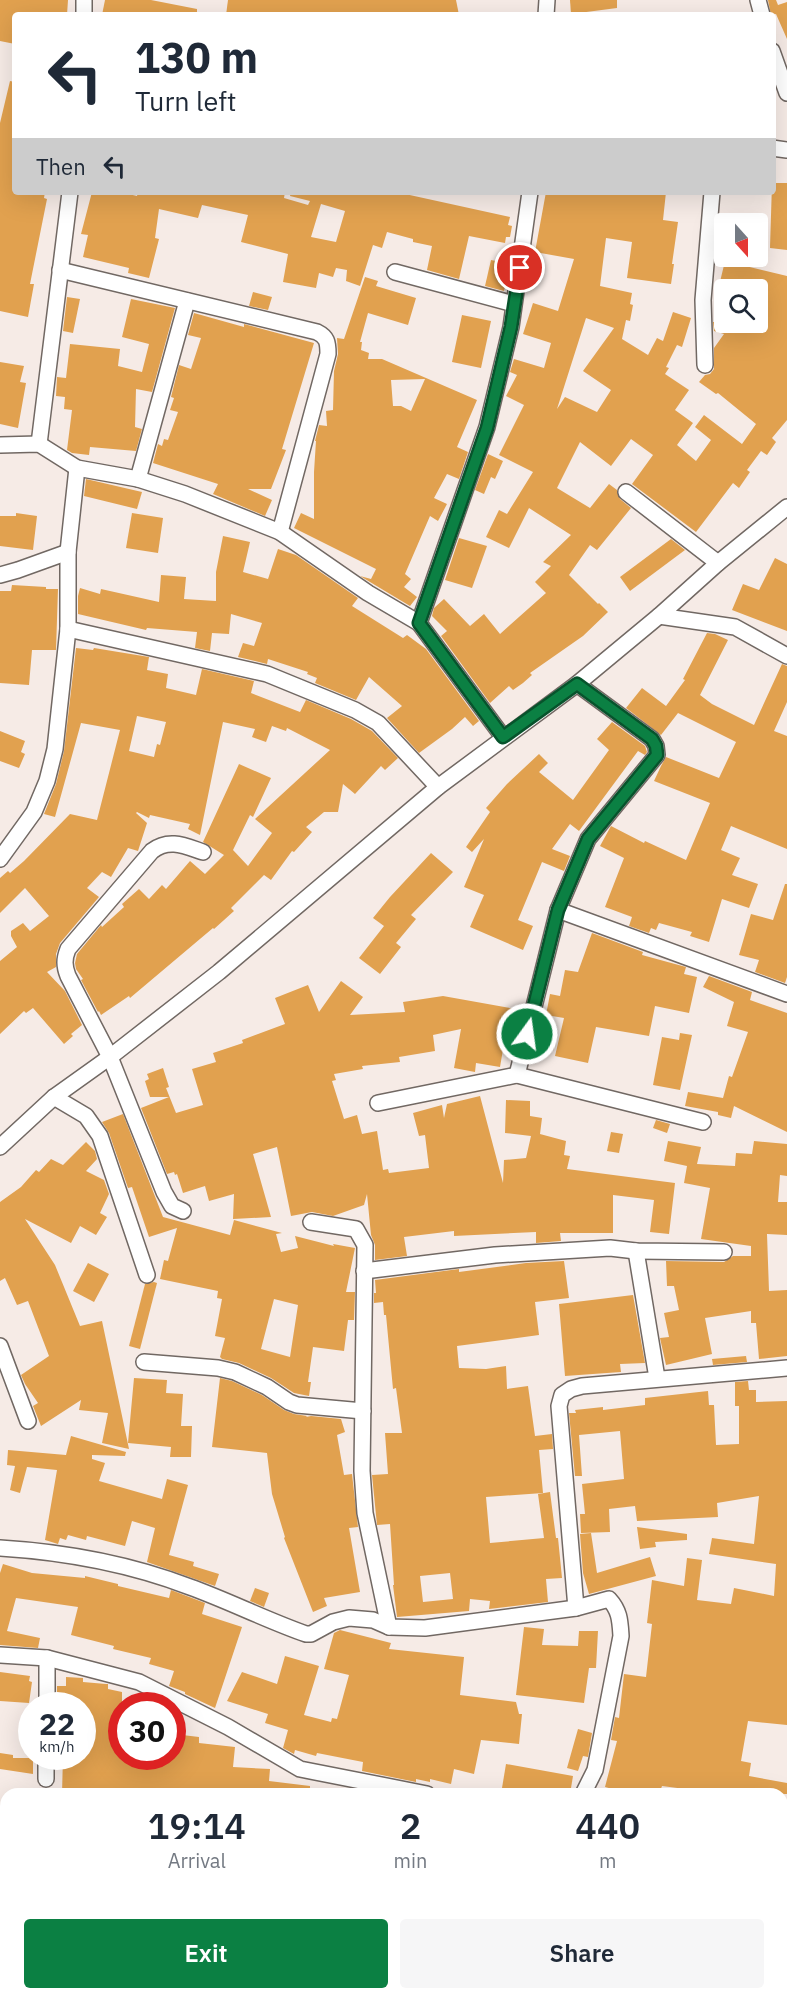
<!DOCTYPE html>
<style>
body{margin:0;font-family:"IBM Plex Sans",sans-serif;background:#f6f6f7;color:#1f2937;height:100vh;display:flex;flex-direction:column;font-size:22px;white-space:nowrap}
*{box-sizing:border-box;margin:0}
p{font-size:20px;color:#747a83}
.icon{flex:none;width:33px;height:33px;fill:none;stroke:currentColor;stroke-width:2;stroke-linecap:round;stroke-linejoin:round}
.map{position:relative;flex:1;overflow:hidden}
.panel{position:absolute;left:0px;top:1788px;width:788px;height:212px;display:flex;flex-direction:column;background:#fff;border-radius:18px 18px 0 0;box-shadow:0 6px 24px #0002}
.panel>*{flex:none}
.hud{position:absolute;left:12px;top:12px;width:764px;height:183px;border-radius:6px;box-shadow:0 6px 24px #0002;background:#fff;color:#1f2937;overflow:hidden}
.needle{width:39px;rotate:159deg}
.fabs{position:absolute;left:714px;top:213px;display:grid;gap:12px}
.fabs a{display:grid;place-items:center;width:54px;height:54px;border-radius:6px;background:#fff;box-shadow:0 6px 24px #0002;font-size:30px}
.speed{position:absolute;left:18px;top:1692px;display:flex;gap:12px;font-size:30px;font-weight:700;text-align:center}
.speed>*{display:grid;place-content:center;width:78px;height:78px;border-radius:50%;background:#fff;box-shadow:0 6px 24px #0002;line-height:1}
.speed small{font-size:15px;font-weight:400}
.speed .limit{border:9px solid #d22;background:#fff;color:#111}
.pin{position:absolute;display:grid;place-items:center;width:51px;height:51px;color:#fff;margin:-26px;border:3px solid #fff;border-radius:50%;box-shadow:0 2px 6px #0007}
.me{position:absolute;width:66px;margin:-33px;rotate:14deg;stroke-linejoin:round;filter:drop-shadow(0 0 4px #0008)}
.turn{display:flex;align-items:center;gap:21px;height:126px;padding:0 24px;font-size:27px}
.turn .icon{width:78px;height:78px;stroke-width:2.5}
.turn b{display:block;font-size:42px;line-height:51px}
.then{display:flex;align-items:center;height:57px;padding:0 24px;background:#0003;gap:12px;font-size:22px}
.eta{display:flex;justify-content:space-evenly;align-items:center;height:102px;text-align:center}
.eta b{font-size:36px;font-weight:600;line-height:42px}
.button{display:flex;gap:12px;margin-top:auto;padding:12px 24px}
.button a{flex:1;height:69px;border-radius:6px;background:#0b8043;color:#fff;font-size:24px;font-weight:600;line-height:69px;text-align:center}
.button a+a{background:#f6f6f7;color:#1f2937}
.map>svg:first-child{display:block}
</style>
<div class="map">
<svg width="787" height="1999" viewBox="0 0 787 1999">
<rect width="100%" height="100%" fill="#f6ebe6"/>
<g fill="#e1a14f" fill-rule="evenodd">
<polygon points="0,0 68,0 67,15 15,15 15,44 0,41"/>
<polygon points="105,0 151,0 197,9 197,15 102,15"/>
<polygon points="228,0 456,0 459,15 226,15"/>
<polygon points="570,0 617,0 617,8 571,14"/>
<polygon points="768,0 776,0 778,5 787,2 787,39 776,14 771,15"/>
<polygon points="10,81 15,82 15,192 45,192 44,198 47,199 30,284 34,284 28,317 0,311 0,123"/>
<polygon points="772,183 787,183 787,250 770,248"/>
<path d="M92 192H120L137 196 138 192H285L284 198 308 205 310 201 290 196 291 192H396L510 217 508 225 512 226 510 237H506L505 243 469 236 459 279 427 270 432 246 413 242V239L387 232 382 248 373 245 360 286 346 281 347 270 336 268 333 277 319 273 316 288 283 282 288 254 241 242 248 215 202 205 198 218 159 209 155 238 159 239 149 278 128 273 129 268 83 257 88 235 81 234ZM321 204 345 211 336 242 311 237Z"/>
<path d="M546 192H666L663 220 678 222 672 264H674L671 284 627 278 632 242 606 238 600 286 632 293 630 304 633 305 630 321 626 320 622 339 648 355 657 338 663 341 673 312 691 318 682 347 677 345 666 367 669 368 665 374 689 390 675 410 693 423 677 445 696 461 711 440 695 427 704 415 742 444 756 424 718 393 716 394 699 382 705 375 710 374 714 369V348L724 334 714 331 713 322H758V290H718L725 261 787 276V420L772 438 776 442 767 455 761 451 747 470 750 472 739 488 733 483 696 532 632 484 653 455 631 439 611 466 580 442 557 488 590 508 609 484 617 490 620 499 631 508 597 550 590 545 569 575 598 604 599 603 608 612 583 636 530 673 532 675 523 683 513 690 509 686 490 703 441 636 447 631 432 616 434 608 444 599 470 626 484 614 500 634 546 593 535 582 551 566 543 562 571 535 529 508 509 548 486 537 499 510 507 514 533 472 499 455 524 405 506 396 517 375 510 372 514 359 544 368 551 343 523 334 533 303 558 311 574 259 535 252ZM586 318 614 328 583 371 611 390 597 412 565 397 557 409Z"/>
<polygon points="491,260 510,264 504,291 485,286"/>
<path d="M365 277 378 281 376 286 416 298 408 325 368 313 360 342H362L361 350 369 353 368 359H382L477 400 457 447 468 452 459 479 447 474 434 498 447 504 438 521 430 516 405 574 411 579 404 587 417 597 410 606 360 576 371 579 376 569 294 528 301 513 314 519V472L316 441H315L319 425 327 426 326 411 333 410 334 371 338 354 337 338 344 339ZM425 379 411 411 401 406H393L391 380Z"/>
<polygon points="253,292 272,297 268,310 249,306"/>
<polygon points="67,297 80,299 73,333 63,331"/>
<polygon points="131,299 175,308 152,392 136,389 135,427 142,429 136,451 90,447 89,455 72,453 67,450 72,410 64,409 65,397 56,396 57,377 66,378 70,344 120,349 118,366 142,372 149,344 122,337"/>
<polygon points="194,313 244,327 244,324 314,343 282,449 286,450 271,489 248,489 272,500 265,516 213,494 218,484 153,463 158,444 162,446 164,439 168,440 178,412 170,410 174,398 171,397 179,365 191,369 201,338 188,335"/>
<polygon points="462,315 491,321 481,368 452,362"/>
<polygon points="0,362 24,366 20,382 26,383 18,428 0,424"/>
<polygon points="488,454 503,461 495,479 491,477 484,494 475,490"/>
<polygon points="86,479 142,492 137,509 84,496"/>
<polygon points="16,513 37,516 33,550 0,546 0,516 16,516"/>
<polygon points="132,513 163,518 158,553 126,548"/>
<polygon points="223,536 250,542 243,572 268,579 278,549 296,555 358,598 352,606 403,638 407,635 426,649 479,721 473,726 465,717 452,729 419,753 387,718 402,706 369,677 356,700 315,683 317,678 307,674 308,672 268,659 267,664 238,657 243,643 254,646 262,623 231,614 229,634 212,633 210,651 195,648 197,632 147,628 146,630 78,614 78,596 80,588 100,594 101,589 159,602 161,575 186,577 184,599 216,601 216,572"/>
<polygon points="459,538 487,546 472,588 445,580"/>
<polygon points="671,539 685,550 630,591 620,577"/>
<polygon points="775,558 787,564 787,631 732,610 743,584 759,590"/>
<polygon points="12,585 46,587 46,589 58,589 56,650 32,650 29,685 0,683 0,591 11,591"/>
<polygon points="707,633 715,634 728,640 700,695 712,704 754,725 782,664 787,666 787,702 774,731 787,736 787,849 731,826 721,850 740,858 732,875 758,884 749,908 722,899 709,942 690,936 692,932 659,923 656,930 651,928 649,933 629,926 632,917 605,907 624,858 600,846 611,826 644,843 645,841 686,860 710,803 654,781 661,766 666,757 719,778 736,742 678,713 661,735 626,708 642,688 666,706 685,680 683,679"/>
<path d="M76 648 93 650 94 648 149 657 147 670 168 674 166 688 196 695 202 669 254 681 251 693 300 712 306 700 351 719 372 731 398 758 385 770 381 766 355 794 343 784 338 812H324L306 827 312 832 294 852 292 851 271 880 264 875 231 908 234 911 214 929 213 928 130 998 129 996 101 1015 99 1011 98 1012 81 980 83 979 76 969 75 963 77 954 101 925 102 927 124 907 122 904 139 889 149 899 162 885 166 889 190 861 205 874 224 855 203 842 239 764 271 778 253 817 250 815 233 850 248 866 272 833 255 819 330 750 287 728 286 731 272 726 266 742 252 737 255 729 223 722 200 835 188 829 190 824 150 815 149 818 137 812 136 813 147 823 138 851 128 848 111 877 102 872 87 888 99 897 60 943 56 954V967L47 972 65 991 82 1025 71 1034 73 1036 64 1044 33 1008 26 1013 24 1011 0 1034V961L17 947 11 936V931L23 923 30 931 49 916 25 888 0 913V878L8 871 10 873 24 861 70 814 97 820 120 730 81 723 55 817 44 814 56 784 64 751ZM137 716 166 722 160 745 157 744 154 757 129 751Z"/>
<polygon points="612,722 645,746 647,752 645,755 638,751 579,831 570,824 552,849 570,856 564,871 542,862 518,920 533,926 523,950 470,927 484,895 464,887 484,839 472,852 466,847 490,812 486,808 507,784 539,754 548,763 539,772 573,800 609,750 597,739"/>
<polygon points="0,731 25,741 21,752 25,754 19,768 0,761"/>
<polygon points="431,853 453,872 411,915 416,919 396,943 401,947 380,974 359,958 384,926 373,918 390,897"/>
<polygon points="785,884 787,884 787,977 785,983 755,972 759,960 739,955 751,914 773,920"/>
<polygon points="592,933 643,952 642,955 686,967 684,974 697,977 689,1013 655,1006 649,1036 596,1027 588,1063 555,1056 564,1018 546,1015 550,994 560,996 565,970 578,972"/>
<polygon points="709,976 752,992 750,1000 787,1013 787,1132 734,1106 731,1118 718,1115 718,1112 685,1106 688,1092 723,1098 729,1076 732,1077 748,1032 727,1026 734,1002 703,987"/>
<polygon points="341,981 363,997 350,1015 405,1012 403,1002 443,996 515,1009 512,1026 507,1026 500,1067 476,1063 475,1072 454,1068 461,1029 433,1035 435,1051 399,1057 400,1062 362,1066 363,1069 334,1074 336,1080 332,1081 344,1119 357,1115 362,1134 377,1131 383,1170 388,1169 389,1173 429,1168 425,1135 419,1136 413,1113 442,1105 444,1118 447,1104 480,1096 503,1183 504,1160 526,1158 531,1136 505,1133 506,1100 530,1101 530,1116 542,1118 540,1134 566,1141 564,1155 570,1156 567,1169 675,1183 669,1234 650,1232 654,1200 613,1195 613,1233 560,1233 561,1241 536,1243 536,1232 454,1236 454,1231 404,1237 407,1256 375,1260 375,1245 371,1235 367,1194 364,1205 333,1216 312,1212 291,1216 277,1147 253,1154 271,1217 233,1219 234,1194 209,1201 205,1186 183,1193 177,1174 175,1175 174,1172 167,1174 141,1108 169,1097 150,1097 145,1081 149,1079 147,1074 163,1068 169,1087 166,1088 176,1113 203,1105 192,1069 216,1062 213,1053 243,1043 242,1040 285,1024 275,998 308,985 319,1012"/>
<polygon points="680,1033 692,1035 680,1090 653,1085 662,1037 679,1040"/>
<path d="M123 1114 163 1217 230 1235 234 1220 282 1233 276 1234 281 1252 298 1248 295 1236 334 1246 333 1244 355 1248 346 1292H355L354 1320H348L344 1351 313 1347 308 1382H311L309 1396 294 1393 271 1378 239 1363 222 1359 220 1357 225 1338 215 1336 222 1299 217 1298 218 1291 160 1279 164 1260 168 1261 177 1228 149 1237 132 1187 128 1188 109 1133 102 1122ZM274 1299 298 1305 290 1357 261 1349Z"/>
<polygon points="656,1120 670,1124 667,1133 653,1128"/>
<polygon points="611,1132 623,1134 619,1153 607,1151"/>
<polygon points="668,1141 701,1147 697,1164 735,1166 736,1153 752,1154 754,1141 787,1144 787,1176 780,1175 778,1202 787,1202 787,1235 767,1234 769,1291 787,1290 787,1356 759,1359 756,1323 751,1323 751,1311 705,1318 712,1354 666,1365 660,1338 669,1337 664,1313 679,1310 674,1286 667,1286 666,1261 724,1262 733,1256 751,1256 751,1246 701,1239 710,1188 684,1183 687,1166 664,1161"/>
<polygon points="86,1142 95,1151 97,1159 86,1171 104,1180 109,1194 100,1213 107,1217 96,1235 80,1226 71,1243 25,1219 55,1265 80,1326 102,1321 129,1449 102,1443 108,1413 79,1410 81,1400 41,1426 33,1406 38,1403 25,1384 21,1375 49,1356 28,1301 17,1305 5,1278 0,1281 0,1202 21,1187 36,1170 39,1172 51,1159 63,1165"/>
<path d="M564 1261 569 1298 535 1302 539 1335 457 1346 459 1368 486 1369 506 1366 507 1389 528 1386 535 1436 552 1434 553 1449 539 1450 543 1493 486 1497 490 1543 544 1538 538 1494 550 1492 556 1538H558L562 1578 546 1579 548 1602 489 1609 490 1601 470 1599 469 1611 397 1617 393 1585H394L390 1524 377 1525 372 1475 388 1474 385 1433H402L396 1388 393 1389 386 1315H384L383 1302 374 1303V1293H376L375 1280 459 1269V1272L526 1263ZM450 1573 453 1599 423 1602 420 1576Z"/>
<polygon points="88,1263 109,1274 94,1302 73,1291"/>
<polygon points="154,1282 157,1283 140,1349 129,1346 145,1284"/>
<polygon points="633,1295 645,1363 620,1364 621,1372 565,1376 559,1304"/>
<polygon points="746,1356 747,1362 713,1365 712,1359"/>
<polygon points="134,1378 167,1380 166,1393 183,1394 181,1426 192,1426 191,1457 170,1457 171,1447 128,1443"/>
<polygon points="220,1378 232,1381 262,1395 284,1410 294,1414 307,1416 306,1417 311,1416 341,1419 345,1432 337,1435 344,1475 352,1474 358,1527 349,1528 360,1592 324,1598 327,1606 313,1612 284,1538 285,1537 272,1494 267,1453 212,1447"/>
<polygon points="748,1381 749,1390 756,1390 756,1402 787,1401 787,1725 748,1721 741,1761 751,1763 749,1776 787,1783 787,1794 684,1794 685,1789 662,1786 659,1794 631,1794 605,1787 617,1741 611,1740 615,1717 619,1718 624,1674 646,1677 652,1624 647,1623 652,1580 684,1586 687,1558 702,1560 697,1600 731,1604 734,1588 774,1596 776,1564 709,1554 712,1538 754,1544 759,1496 717,1503 718,1517 637,1521 635,1506 609,1509 610,1532 581,1533 580,1514 585,1514 582,1484 624,1479 620,1431 579,1435 582,1476 575,1476 569,1413 576,1413 575,1410 603,1407 603,1410 645,1405 645,1398 708,1391 709,1405 714,1405 716,1445 739,1444 739,1406 735,1406 735,1382"/>
<polygon points="71,1436 126,1452 125,1456 92,1455 92,1459 105,1463 99,1481 162,1499 167,1479 188,1485 169,1555 194,1562 193,1566 219,1574 215,1586 147,1562 155,1528 132,1521 125,1546 87,1536 86,1540 68,1535 66,1540 60,1538 58,1544 45,1540 57,1470 27,1467 20,1493 10,1490 15,1466 7,1465 8,1450 66,1455"/>
<polygon points="637,1527 687,1534 687,1540 655,1542 656,1547 640,1549"/>
<polygon points="591,1533 597,1573 650,1557 656,1576 589,1594 583,1573 580,1534"/>
<polygon points="3,1564 32,1573 85,1578 85,1576 118,1584 118,1586 169,1598 171,1590 205,1603 202,1614 242,1627 215,1708 185,1694 185,1692 169,1686 174,1671 149,1664 151,1658 113,1649 114,1646 71,1635 78,1607 16,1598 7,1631 40,1638 38,1648 0,1645 0,1573"/>
<polygon points="255,1588 269,1593 264,1607 250,1601"/>
<polygon points="524,1627 544,1629 542,1645 578,1646 579,1631 598,1631 596,1668 589,1668 584,1703 516,1695"/>
<polygon points="340,1630 391,1643 389,1649 464,1657 460,1695 516,1702 519,1714 522,1714 519,1744 481,1740 474,1774 454,1769 451,1784 430,1779 430,1782 416,1779 416,1782 362,1771 363,1762 317,1753 316,1756 295,1750 294,1754 283,1748 288,1730 265,1723 268,1714 227,1701 242,1672 277,1684 285,1656 319,1666 304,1715 331,1722 332,1718 337,1719 349,1675 324,1669 334,1633"/>
<polygon points="0,1672 30,1676 29,1681 32,1682 29,1703 0,1701"/>
<polygon points="66,1677 83,1678 83,1682 106,1684 108,1684 108,1689 122,1692 122,1756 172,1756 174,1734 199,1737 199,1743 235,1747 233,1767 270,1769 269,1781 310,1786 310,1794 62,1794 63,1756 82,1756 82,1736 88,1737 89,1710 82,1710 82,1706 65,1706 65,1699 57,1698 57,1686 66,1686"/>
<polygon points="578,1729 592,1733 588,1757 583,1756 578,1771 567,1768"/>
<polygon points="0,1753 13,1755 13,1758 33,1758 33,1774 0,1769"/>
<polygon points="506,1764 573,1776 570,1794 501,1794"/>
</g>
<g fill="none" stroke-linecap="round" stroke-linejoin="round">
<g stroke="#716863" stroke-width="18">
<g id="minor">
<polyline points="758,0 762,15"/>
<polyline points="84,15 84,0"/>
<polyline points="546,15 547,0"/>
<polyline points="772,51 787,93"/>
<polyline points="772,148 787,150"/>
<path d="M60 270 317 332C327 337 328 342 328 354L280 532"/>
<polyline points="395,272 514,304"/>
<polyline points="705,365 703,300 712,192"/>
<polyline points="39,444 70,192"/>
<polyline points="0,445 39,444 77,468 138,479 185,494 280,532 368,593 419,623 503,737"/>
<polyline points="138,479 187,301"/>
<polyline points="626,492 718,563"/>
<polyline points="0,575 18,570 68,552"/>
<polyline points="659,616 735,627 787,656"/>
<polyline points="419,623 487,427 511,327 530,192"/>
<polyline points="68,629 267,674 355,710 378,723 438,787"/>
<polyline points="0,859 34,812 47,781 55,749 68,629 68,552 77,468"/>
<polyline points="558,910 787,994"/>
<polyline points="517,1075 558,910 588,839 657,755 656,746 652,739 577,684"/>
<polyline points="54,1097 86,1116 100,1136 147,1275"/>
<polyline points="378,1103 517,1075 703,1122"/>
<polyline points="0,1147 54,1097 110,1057 219,972 438,787 577,684 659,616 718,563 787,507"/>
<path d="M183 1211 172 1206 164 1192 110 1057 68 976C64 966 64 959 68 949L152 851C169 838 185 846 203 852"/>
<polyline points="311,1222 356,1229 365,1245 362,1471 365,1513 389,1627"/>
<polyline points="636,1251 657,1378"/>
<polyline points="364,1271 495,1255 610,1248 636,1251 724,1252"/>
<polyline points="0,1346 28,1421"/>
<polyline points="144,1362 218,1368 235,1372 267,1387 289,1402 297,1405 363,1411"/>
<path d="M0 1548C64 1552 130 1564 190 1587 229 1601 266 1620 306 1634H311L333 1622 349 1618 373 1620 389 1627 425 1628 576 1608 609 1599C620 1611 620 1621 621 1636L595 1770 583 1794"/>
<polyline points="576,1608 559,1406 562,1395 571,1389 582,1386 787,1368"/>
<polyline points="0,1655 47,1658 139,1682 228,1727 300,1769 427,1794"/>
<polyline points="47,1706 47,1658"/>
<polyline points="46,1779 46,1756"/>
<polyline points="782,1832 787,1833"/>
<polyline points="782,1894 787,1873"/>
<polyline points="0,1932 6,1943"/>
<polyline points="33,1994 36,1999"/>
<polyline points="222,1999 229,1994"/>
<polyline points="501,1999 503,1994"/>
<polyline points="737,1999 740,1994"/>
</g>
</g>
<use href="#minor" stroke="#fff" stroke-width="15"/>
</g>
<g fill="none" stroke-linecap="round" stroke-linejoin="round">
<g stroke="#07532c" stroke-width="15">
<polyline id="route" points="520,268 511,327 487,428 419,623 503,737 577,684 652,739 656,746 657,755 588,839 558,910 527,1034"/>
</g>
<use href="#route" stroke="#0b8043" stroke-width="10"/>
</g>
</svg>
<div class="fabs">
<a><svg class="needle" viewBox="-14 -14 28 28"><path d="M0-13l5 13h-10z" fill="#e53935"/><path d="M0 13l5-13h-10z" fill="#747a83"/></svg></a>
<a><svg class="icon" aria-label="search" viewBox="0 0 24 24"><circle cx="10" cy="10" r="6"/><path d="M15 15l6 6"/></svg></a>
</div>
<div class="speed"><div>22<small>km/h</small></div><div class="limit">30</div></div>
<div class="pin" style="left:520px;top:268px;background:#d93025"><svg class="icon" aria-label="arrive" viewBox="0 0 24 24"><path d="M6 21V4h12l-3 4 3 4H6"/></svg></div>
<svg class="me" style="left:527px;top:1034px" viewBox="-20 -20 40 40"><circle r="17" fill="#0b8043" stroke="#fff" stroke-width="3"/><path d="M0-11L8 9 0 5-8 9z" fill="#fff"/></svg>
<div class="hud">
<div class="turn"><svg class="icon" aria-label="left" viewBox="0 0 24 24"><path d="M17 20v-9H6M10 6l-5 5 5 5"/></svg><div><b>130 m</b>Turn left</div></div>
<div class="then">Then<svg class="icon" aria-label="left" viewBox="0 0 24 24"><path d="M17 20v-9H6M10 6l-5 5 5 5"/></svg></div>
</div>
<section class="panel">
<div class="eta">
<div><b>19:14</b><p>Arrival</p></div>
<div><b>2</b><p>min</p></div>
<div><b>440</b><p>m</p></div>
</div>
<div class="button"><a>Exit</a><a>Share</a></div>
</section>
</div>
